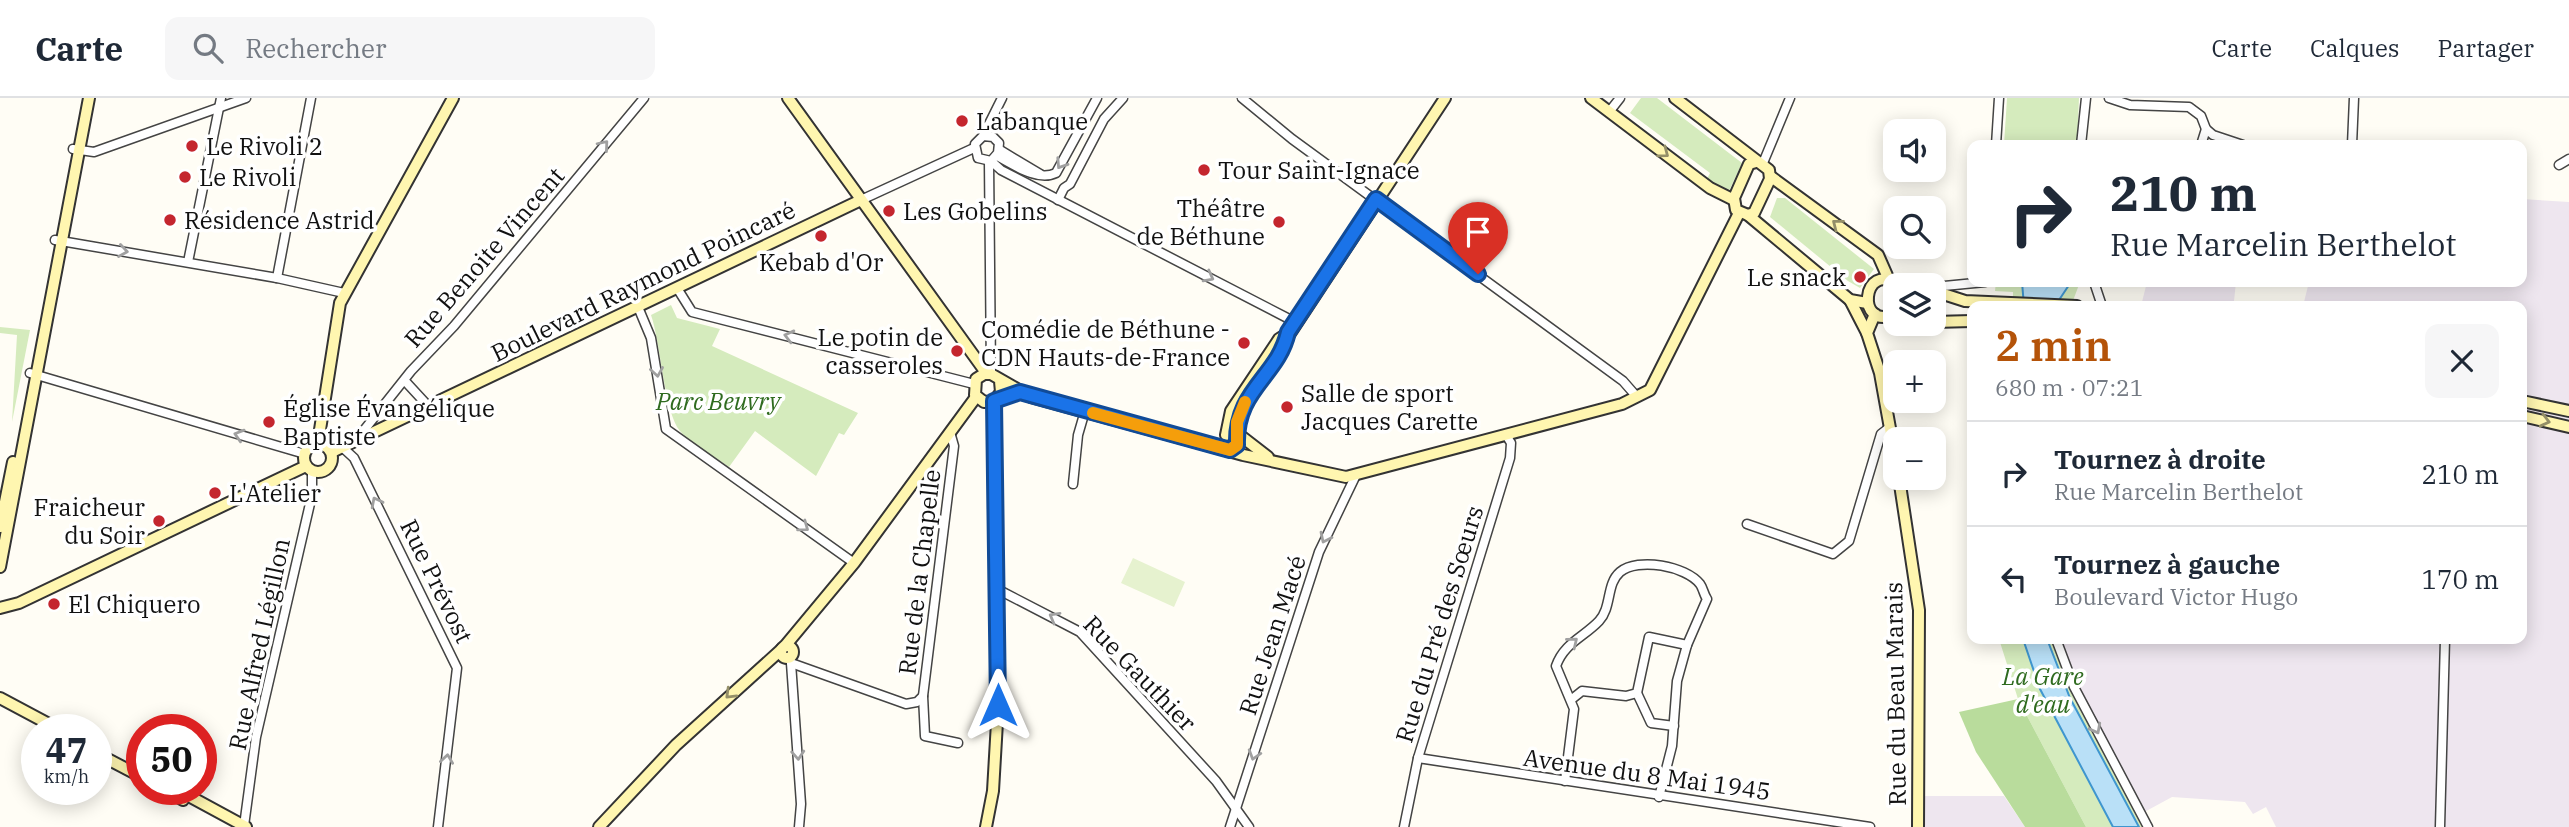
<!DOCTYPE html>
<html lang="fr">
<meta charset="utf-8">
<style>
body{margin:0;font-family:"IBM Plex Serif",serif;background:#f6f6f7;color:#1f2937;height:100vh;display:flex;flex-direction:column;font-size:26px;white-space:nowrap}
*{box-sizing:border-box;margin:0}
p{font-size:23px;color:#747a83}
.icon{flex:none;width:38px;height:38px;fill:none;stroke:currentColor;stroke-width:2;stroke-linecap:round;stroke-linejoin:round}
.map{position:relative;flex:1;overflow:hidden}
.drawer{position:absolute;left:1967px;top:203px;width:560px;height:343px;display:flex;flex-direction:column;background:#fff;border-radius:14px;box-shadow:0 4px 18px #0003}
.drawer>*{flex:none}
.hud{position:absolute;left:1967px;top:42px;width:560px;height:147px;border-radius:14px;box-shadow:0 4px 18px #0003;background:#fff;color:#1f2937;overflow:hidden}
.fabs{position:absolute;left:1883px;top:21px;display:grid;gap:14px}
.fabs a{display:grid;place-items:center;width:63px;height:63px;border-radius:14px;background:#fff;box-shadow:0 4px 18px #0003;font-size:35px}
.speed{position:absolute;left:21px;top:616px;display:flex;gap:14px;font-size:35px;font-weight:700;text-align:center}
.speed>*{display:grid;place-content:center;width:91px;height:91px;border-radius:50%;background:#fff;box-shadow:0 4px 18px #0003;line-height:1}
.speed small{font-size:18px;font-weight:400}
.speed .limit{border:10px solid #d22;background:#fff;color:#111}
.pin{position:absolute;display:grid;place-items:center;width:60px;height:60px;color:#fff;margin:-72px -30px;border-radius:50% 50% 50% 0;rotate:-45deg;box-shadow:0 0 7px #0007}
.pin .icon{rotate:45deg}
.me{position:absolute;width:77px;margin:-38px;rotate:0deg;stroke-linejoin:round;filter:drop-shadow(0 0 5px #0008)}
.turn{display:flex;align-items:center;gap:24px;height:147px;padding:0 28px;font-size:32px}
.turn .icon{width:91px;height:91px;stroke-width:2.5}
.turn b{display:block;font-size:49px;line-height:60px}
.round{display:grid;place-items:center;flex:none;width:74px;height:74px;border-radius:14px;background:#f6f6f7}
.headline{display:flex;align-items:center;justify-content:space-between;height:119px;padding:0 28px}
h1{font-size:42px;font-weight:600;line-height:52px;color:#b45309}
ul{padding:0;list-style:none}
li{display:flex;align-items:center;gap:21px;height:105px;padding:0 28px;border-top:2px solid #e0e1e3}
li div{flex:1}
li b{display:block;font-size:26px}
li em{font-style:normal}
header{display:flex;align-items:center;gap:42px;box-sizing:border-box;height:98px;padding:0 35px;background:#fff;border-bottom:2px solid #e0e1e3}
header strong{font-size:33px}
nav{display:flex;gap:38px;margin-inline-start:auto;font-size:24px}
.search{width:490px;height:63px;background:#f6f6f7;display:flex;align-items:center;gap:18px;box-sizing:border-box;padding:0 24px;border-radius:14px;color:#747a83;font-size:26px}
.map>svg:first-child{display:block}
</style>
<header>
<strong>Carte</strong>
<div class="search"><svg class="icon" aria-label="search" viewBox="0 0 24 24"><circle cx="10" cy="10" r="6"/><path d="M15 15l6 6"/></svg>Rechercher</div>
<nav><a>Carte</a><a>Calques</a><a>Partager</a></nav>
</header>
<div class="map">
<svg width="2569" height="729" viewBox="0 0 2569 729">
<rect width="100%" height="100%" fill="#fffdf5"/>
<g fill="#eee6ef">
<polygon points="2522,101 2569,104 2569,729 2276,729 2266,709 2253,716 2245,704 2172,699 2137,718 2089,628 2054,546 2075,541 2522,541 2522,208 2303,208 2309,184 2522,184"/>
<polygon points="2147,184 2236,184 2234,203 2252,208 2141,208"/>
<polygon points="1924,698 2004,698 2025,729 1923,729"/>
</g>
<g fill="#d5ebbd">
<polygon points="1641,0 1657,0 1742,65 1728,95 1706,83 1710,75 1630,15"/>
<polygon points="2007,0 2079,0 2077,47 2004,47"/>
<polygon points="1777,100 1785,100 1874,171 1860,190 1848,183 1770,119"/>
<polygon points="1996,184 2080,184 2071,208 2013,208 2013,194 1995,193"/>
<path d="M671 207 677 220 720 231 712 248 858 315 844 337 839 335 816 378 755 333 729 369C714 358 692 348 680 333 664 314 661 246 651 217Z"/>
<polygon points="0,229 30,232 12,324 17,237 0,235"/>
<polygon points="1999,541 2053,541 2089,628 2143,729 2086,729 2018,601"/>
</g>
<polygon fill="#b9dc9c" points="2018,601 2086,729 2025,729 1976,654 1959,614"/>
<polygon fill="#e6f2cf" points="1133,460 1185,484 1174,509 1121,485"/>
<g fill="#b9e0f7" stroke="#3f96cf" stroke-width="2">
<polygon points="2022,184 2071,184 2055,208 2024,208"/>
<polygon points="2023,541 2047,541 2070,600 2139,729 2113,729 2040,591"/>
</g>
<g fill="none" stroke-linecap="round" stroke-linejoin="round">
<g stroke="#444" stroke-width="11">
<g id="street">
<polyline points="1242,0 1292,41 1623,283 1637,299"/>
<polyline points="2109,0 2130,7 2189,9 2201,18 2206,31 2213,37 2243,47"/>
<polyline points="1609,14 1620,0"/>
<polyline points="983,38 993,39 999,45 998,55 991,63 978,60 975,46 983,38 1002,0"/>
<polyline points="1996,47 1999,0"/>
<polyline points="2081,47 2086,0"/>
<polyline points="2201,47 2206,31"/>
<polyline points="2352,47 2354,0"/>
<polyline points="73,51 94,54 246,0"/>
<polyline points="1000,52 1040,76"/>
<path d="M997 58C1014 67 1038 84 1056 75L1097 0"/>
<polyline points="989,63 991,276"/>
<polyline points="991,63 1001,72 1295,224"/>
<polyline points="1763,65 1790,0"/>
<polyline points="2559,67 2569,61"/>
<polyline points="861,102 974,50"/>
<polyline points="1058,102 1064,90 1070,86 1104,21 1123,0"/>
<polyline points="55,142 277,180 344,195"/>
<polyline points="188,164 221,0"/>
<polyline points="277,180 311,0"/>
<polyline points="2094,184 2102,208"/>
<polyline points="1934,189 1985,184"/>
<polyline points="677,190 692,214 974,286"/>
<polyline points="638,209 651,240 666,331 854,465"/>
<polyline points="30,275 305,356"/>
<polyline points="405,283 429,309"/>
<polyline points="357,341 411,273 454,228 644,0"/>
<polyline points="342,349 354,360 457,570 438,729"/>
<polyline points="1073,386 1078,337 1085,313"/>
<polyline points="1747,426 1833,456 1849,443 1881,336 1890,329"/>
<polyline points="997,491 1080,534 1216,683 1249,729"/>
<polyline points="2056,541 2074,589 2148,729"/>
<polyline points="790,560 791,565 906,606 917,604 923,598 954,348 950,334"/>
<polyline points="791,565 801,706 799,729"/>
<polyline points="1637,595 1651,625 1674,628"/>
<polyline points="923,598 925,638 958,645"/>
<polyline points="1572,601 1582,593 1626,598 1637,595 1649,539 1687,547"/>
<polyline points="1418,660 1870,729"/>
<path d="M1565 683 1574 611 1556 568C1564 545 1584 539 1599 523 1612 509 1606 486 1620 474 1638 459 1686 468 1700 486 1703 490 1704 497 1707 501L1687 547 1677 583 1672 648 1659 699"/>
<polyline points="244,728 256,639 312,397 312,374"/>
<polyline points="1230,729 1319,454 1355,379"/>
<polyline points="1404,729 1418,660 1510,360 1511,345 1506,337"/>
<polyline points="2440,729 2445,541"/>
</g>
</g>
<g stroke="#333" stroke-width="14">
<g id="secondary">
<polyline points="788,0 987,276"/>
<polyline points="1591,0 1710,90 1734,102"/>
<polyline points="1675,0 1769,72 1770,81 1754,115 1748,117"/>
<polyline points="1756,64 1749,66 1734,100 1736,112 1748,117 1850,202 1867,205"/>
<polyline points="1770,78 1878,157 1889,182"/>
<polyline points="1934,193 1965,203 2077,208"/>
<polyline points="1850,202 1867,235"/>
<polyline points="1875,216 1867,235 1880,275 1895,358"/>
<path d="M1895 216C1855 234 1862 161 1898 187"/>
<polyline points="1934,224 1972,223"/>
<polyline points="1000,283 1001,294 994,303 984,304 975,297 976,281 984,276 991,276 1031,299 1243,357 1346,379 1622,306 1650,292 1739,115"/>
<polyline points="2522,303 2569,313"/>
<polyline points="2522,318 2569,329"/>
<polyline points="1237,335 1268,359"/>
<polyline points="1226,337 1231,313 1279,241 1288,235"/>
<circle cx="318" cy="360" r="14"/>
<polyline points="320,346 319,338 340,205 453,0"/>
<polyline points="1237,347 1240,313 1252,293 1445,0"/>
<polyline points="332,354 861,102"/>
<polyline points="1899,380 1919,512 1918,729"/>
<polyline points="0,429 13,364"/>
<polyline points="0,469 89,0"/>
<polyline points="0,510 19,505 306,368"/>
<circle cx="787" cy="554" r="6"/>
<polyline points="785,548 854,465 976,299"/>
<polyline points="0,600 60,632"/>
<polyline points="96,655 142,679"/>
<polyline points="164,691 183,702"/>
<polyline points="176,691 246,729"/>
<polyline points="599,729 676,647 782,551"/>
<polyline points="986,729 993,693 998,607 994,303"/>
</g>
</g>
<use href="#street" stroke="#fff" stroke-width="8"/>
<use href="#secondary" stroke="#fff6b0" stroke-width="10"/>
</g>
<defs><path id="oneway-chevron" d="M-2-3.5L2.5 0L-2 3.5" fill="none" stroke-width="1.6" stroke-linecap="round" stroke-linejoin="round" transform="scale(1.75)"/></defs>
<g stroke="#a0a0a0">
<use href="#oneway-chevron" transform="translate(604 47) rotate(-50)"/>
<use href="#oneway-chevron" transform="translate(1061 66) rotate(123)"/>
<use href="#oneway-chevron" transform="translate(123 153) rotate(9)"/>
<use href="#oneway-chevron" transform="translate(1209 179) rotate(28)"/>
<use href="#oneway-chevron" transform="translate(789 238) rotate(-166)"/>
<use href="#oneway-chevron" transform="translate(657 274) rotate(81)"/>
<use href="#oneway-chevron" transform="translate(239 337) rotate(-163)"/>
<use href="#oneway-chevron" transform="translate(376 404) rotate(-117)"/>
<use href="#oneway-chevron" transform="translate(804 429) rotate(36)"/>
<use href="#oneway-chevron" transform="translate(1325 440) rotate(116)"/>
<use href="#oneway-chevron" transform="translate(1054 519) rotate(-151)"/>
<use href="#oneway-chevron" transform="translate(1573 544) rotate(-39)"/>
<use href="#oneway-chevron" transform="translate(2096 631) rotate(62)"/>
<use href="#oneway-chevron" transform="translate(798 657) rotate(86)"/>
<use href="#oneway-chevron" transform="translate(1254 657) rotate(107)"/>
<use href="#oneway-chevron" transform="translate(447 661) rotate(-82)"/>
</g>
<g stroke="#948f68">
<use href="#oneway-chevron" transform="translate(1664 55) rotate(37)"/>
<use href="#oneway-chevron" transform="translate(1837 126) rotate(-142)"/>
<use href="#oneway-chevron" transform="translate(2545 323) rotate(14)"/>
<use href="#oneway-chevron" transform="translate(730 596) rotate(136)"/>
</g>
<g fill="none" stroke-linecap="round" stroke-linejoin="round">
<g stroke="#114b97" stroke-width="18">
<path id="route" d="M998 607 994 303 1020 294 1230 352 1237 347C1235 291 1278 279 1288 234L1376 101 1478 176"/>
</g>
<use href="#route" stroke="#1a73e8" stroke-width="12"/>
<polyline stroke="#f59e0b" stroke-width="12" points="1093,315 1230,352 1237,347 1237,324 1245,304"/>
</g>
<g fill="#c4262e" stroke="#fff" stroke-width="2.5">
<circle cx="962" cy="23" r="7"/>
<circle cx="192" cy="48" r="7"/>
<circle cx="1204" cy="72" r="7"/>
<circle cx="185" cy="79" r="7"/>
<circle cx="889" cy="113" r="7"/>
<circle cx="170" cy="122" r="7"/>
<circle cx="1279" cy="124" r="7"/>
<circle cx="821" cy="138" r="7"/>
<circle cx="1860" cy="179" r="7"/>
<circle cx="1244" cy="245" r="7"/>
<circle cx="957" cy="253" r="7"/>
<circle cx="1287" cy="309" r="7"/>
<circle cx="269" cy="324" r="7"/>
<circle cx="215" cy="395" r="7"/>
<circle cx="159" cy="423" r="7"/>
<circle cx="54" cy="506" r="7"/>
</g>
<g text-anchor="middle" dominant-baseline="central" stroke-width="7" stroke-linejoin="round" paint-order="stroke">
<g font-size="24" fill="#111" stroke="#fff" text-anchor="start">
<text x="976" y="23">Labanque</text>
<text x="206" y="48">Le Rivoli 2</text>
<text x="1218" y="72">Tour Saint-Ignace</text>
<text x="199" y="79">Le Rivoli</text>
<text x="1265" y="110" text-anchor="end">Théâtre<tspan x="1265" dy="28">de Béthune</tspan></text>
<text x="903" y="113">Les Gobelins</text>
<text x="184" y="122">Résidence Astrid</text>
<text x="821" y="164" text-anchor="middle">Kebab d'Or</text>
<text x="1846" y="179" text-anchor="end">Le snack</text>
<text x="1230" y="231" text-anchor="end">Comédie de Béthune -<tspan x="1230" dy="28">CDN Hauts-de-France</tspan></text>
<text x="943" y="239" text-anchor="end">Le potin de<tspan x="943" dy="28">casseroles</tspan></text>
<text x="1301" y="295">Salle de sport<tspan x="1301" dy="28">Jacques Carette</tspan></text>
<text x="283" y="310">Église Évangélique<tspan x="283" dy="28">Baptiste</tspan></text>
<text x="229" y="395">L'Atelier</text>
<text x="145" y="409" text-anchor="end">Fraicheur<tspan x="145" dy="28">du Soir</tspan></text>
<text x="68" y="506">El Chiquero</text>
</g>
<g font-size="24" fill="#111" stroke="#fff">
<text transform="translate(484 159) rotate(-49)">Rue Benoite Vincent</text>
<text transform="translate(643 183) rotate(-26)">Boulevard Raymond Poincaré</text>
<text transform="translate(919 474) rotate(-83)">Rue de la Chapelle</text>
<text transform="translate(437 483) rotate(64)">Rue Prévost</text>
<text transform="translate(1439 526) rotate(-73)">Rue du Pré des Sœurs</text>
<text transform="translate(1272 537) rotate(-72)">Rue Jean Macé</text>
<text transform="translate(259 546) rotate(-78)">Rue Alfred Légillon</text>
<text transform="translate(1140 575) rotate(46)">Rue Gauthier</text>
<text transform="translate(1895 596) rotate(-91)">Rue du Beau Marais</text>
<text transform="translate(1647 676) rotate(8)">Avenue du 8 Mai 1945</text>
</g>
<g font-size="24" font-style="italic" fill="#2f6b1f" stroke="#fff">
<text x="718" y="303">Parc Beuvry</text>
<text x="2043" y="578">La Gare<tspan x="2043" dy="28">d'eau</tspan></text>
</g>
</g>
</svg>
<div class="fabs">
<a><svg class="icon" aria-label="sound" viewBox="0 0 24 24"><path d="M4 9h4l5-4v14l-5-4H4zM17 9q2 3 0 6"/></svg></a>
<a><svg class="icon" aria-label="search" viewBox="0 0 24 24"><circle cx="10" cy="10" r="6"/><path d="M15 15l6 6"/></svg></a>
<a><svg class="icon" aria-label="layers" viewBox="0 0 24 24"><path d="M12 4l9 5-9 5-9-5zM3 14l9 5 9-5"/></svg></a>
<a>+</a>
<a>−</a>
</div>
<div class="speed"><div>47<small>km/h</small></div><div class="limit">50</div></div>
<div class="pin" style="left:1478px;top:176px;background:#d93025"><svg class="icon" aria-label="arrive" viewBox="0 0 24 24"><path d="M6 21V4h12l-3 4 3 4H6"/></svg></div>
<svg class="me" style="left:998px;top:607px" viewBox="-20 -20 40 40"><path d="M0-17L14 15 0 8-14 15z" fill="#1a73e8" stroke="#fff" stroke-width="4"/></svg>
<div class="hud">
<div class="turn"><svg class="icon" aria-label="right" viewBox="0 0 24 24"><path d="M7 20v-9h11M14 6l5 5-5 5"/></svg><div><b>210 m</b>Rue Marcelin Berthelot</div></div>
</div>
<section class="drawer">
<div class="headline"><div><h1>2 min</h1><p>680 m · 07:21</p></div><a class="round"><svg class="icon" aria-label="close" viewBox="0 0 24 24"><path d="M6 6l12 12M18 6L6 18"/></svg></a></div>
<ul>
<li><svg class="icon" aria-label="right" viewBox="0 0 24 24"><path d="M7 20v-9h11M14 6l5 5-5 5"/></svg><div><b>Tournez à droite</b><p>Rue Marcelin Berthelot</p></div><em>210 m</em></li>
<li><svg class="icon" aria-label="left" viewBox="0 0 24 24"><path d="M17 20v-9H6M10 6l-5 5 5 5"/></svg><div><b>Tournez à gauche</b><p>Boulevard Victor Hugo</p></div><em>170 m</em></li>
</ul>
</section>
</div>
